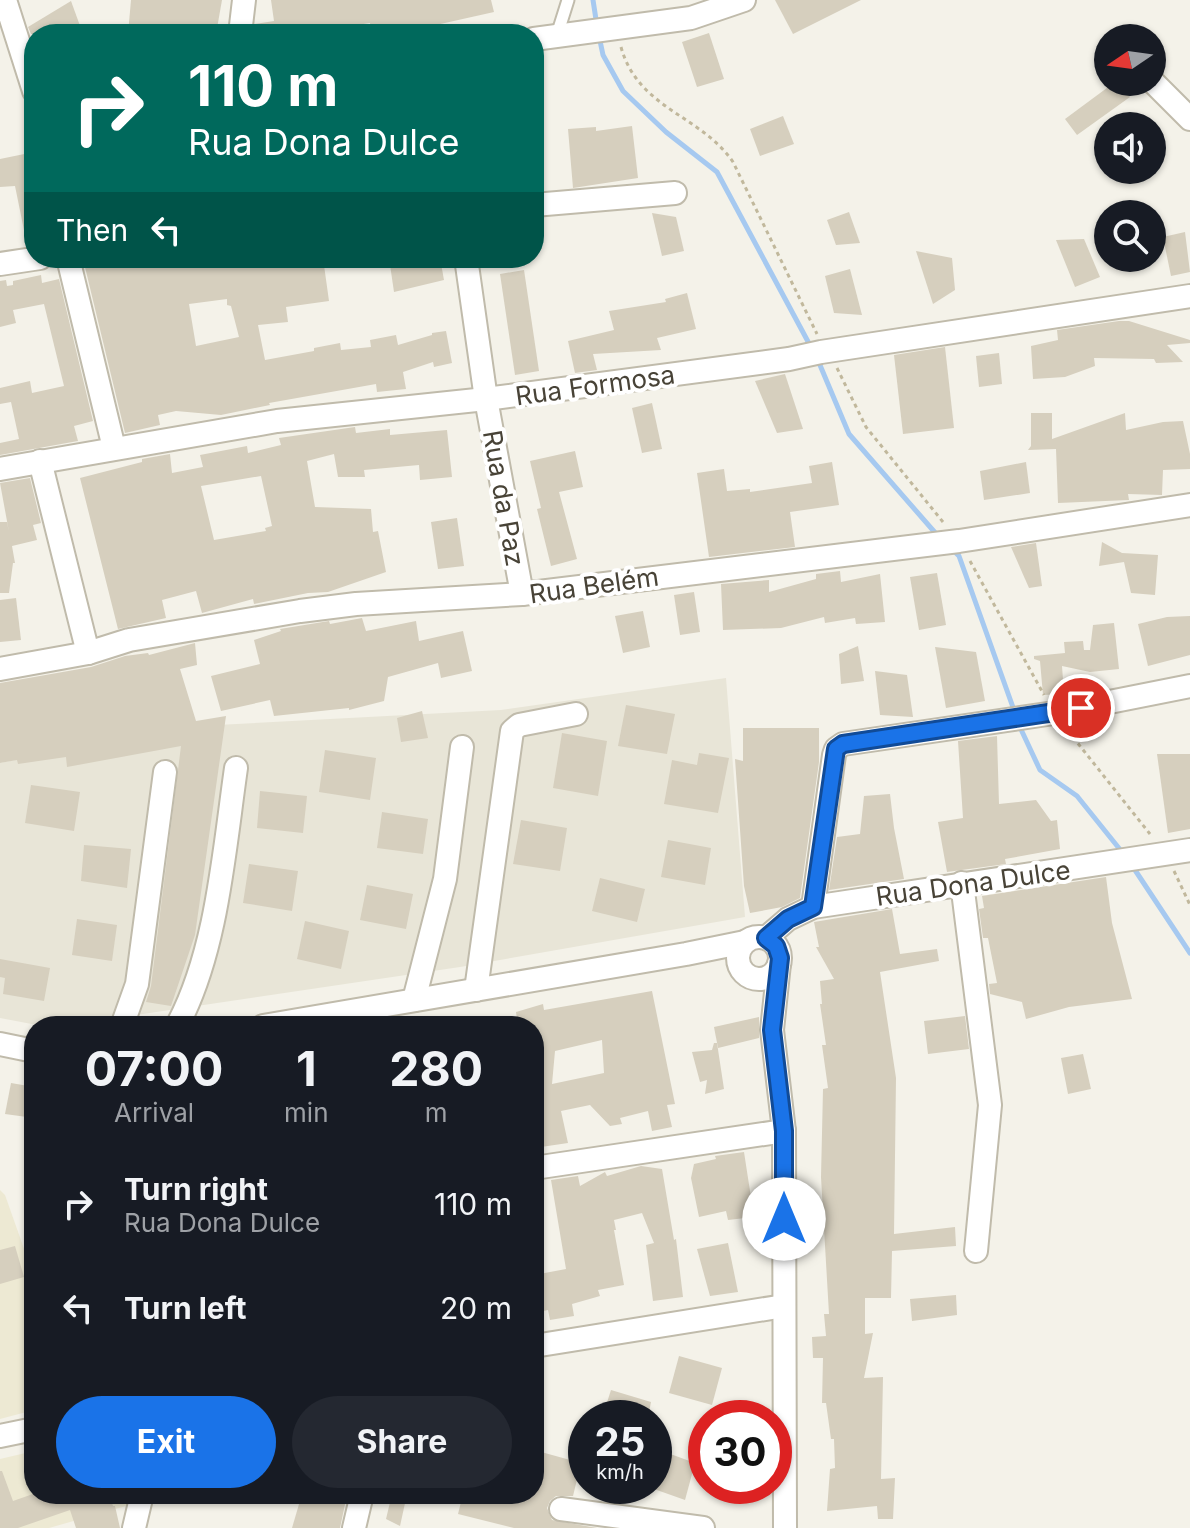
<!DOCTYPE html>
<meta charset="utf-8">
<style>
body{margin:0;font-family:Inter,sans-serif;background:#242831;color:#f1f3f6;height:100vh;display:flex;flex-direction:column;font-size:30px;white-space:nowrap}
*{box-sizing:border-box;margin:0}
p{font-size:26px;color:#9ea1a6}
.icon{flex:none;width:44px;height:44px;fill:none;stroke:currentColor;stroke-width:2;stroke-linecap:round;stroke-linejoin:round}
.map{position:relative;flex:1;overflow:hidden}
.drawer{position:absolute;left:24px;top:1016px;width:520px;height:488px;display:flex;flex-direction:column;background:#171b24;border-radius:32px;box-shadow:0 2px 6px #0004}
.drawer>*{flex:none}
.hud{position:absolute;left:24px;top:24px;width:520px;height:244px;border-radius:32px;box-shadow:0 2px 6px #0004;background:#00695c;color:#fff;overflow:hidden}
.needle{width:52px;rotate:257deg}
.controls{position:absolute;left:1094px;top:24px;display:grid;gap:16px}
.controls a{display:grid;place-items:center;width:72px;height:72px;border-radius:50%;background:#171b24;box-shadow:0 2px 6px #0004;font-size:40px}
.speed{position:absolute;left:568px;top:1400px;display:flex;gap:16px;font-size:40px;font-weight:700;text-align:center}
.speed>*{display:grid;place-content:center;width:104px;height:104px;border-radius:50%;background:#171b24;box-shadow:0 2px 6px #0004;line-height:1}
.speed small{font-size:20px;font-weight:400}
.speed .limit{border:12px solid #d22;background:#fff;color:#111}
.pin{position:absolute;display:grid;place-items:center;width:68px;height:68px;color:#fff;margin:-34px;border:4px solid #fff;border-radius:50%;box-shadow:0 2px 8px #0007}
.me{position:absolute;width:88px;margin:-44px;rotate:0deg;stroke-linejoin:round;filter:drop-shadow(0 0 6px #0008)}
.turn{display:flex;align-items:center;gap:28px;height:168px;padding:0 32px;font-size:36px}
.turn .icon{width:104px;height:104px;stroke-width:2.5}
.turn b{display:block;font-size:56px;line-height:68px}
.then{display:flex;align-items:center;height:76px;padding:0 32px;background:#0003;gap:16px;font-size:30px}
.eta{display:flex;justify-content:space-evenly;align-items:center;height:136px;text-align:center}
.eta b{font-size:48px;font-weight:700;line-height:56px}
.action{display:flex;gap:16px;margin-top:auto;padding:16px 32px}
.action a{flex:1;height:92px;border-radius:48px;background:#1a73e8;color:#fff;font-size:32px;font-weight:700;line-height:92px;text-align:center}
.action a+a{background:#242831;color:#f1f3f6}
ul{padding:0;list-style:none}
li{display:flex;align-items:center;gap:24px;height:104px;padding:0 32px}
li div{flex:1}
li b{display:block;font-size:30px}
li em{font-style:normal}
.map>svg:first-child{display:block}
</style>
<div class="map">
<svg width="1190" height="1528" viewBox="0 0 1190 1528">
<rect width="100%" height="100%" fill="#f4f2e9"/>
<polygon fill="#e8e5d7" points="726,678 745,917 460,967 136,1015 37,1025 0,1018 0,763 178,727 501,710"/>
<g fill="#ede9d3">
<polygon points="0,1190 5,1195 34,1277 34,1410 0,1419"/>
<polygon points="34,1451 34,1494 135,1494 133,1504 49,1528 0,1528 0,1459"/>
</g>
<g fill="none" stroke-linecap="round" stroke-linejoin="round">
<g stroke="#a6c9f0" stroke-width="5">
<polyline points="593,0 597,26"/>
<polyline points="599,36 603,55 623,91 666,132 717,172 812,349"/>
<polyline points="817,358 849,434 938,536"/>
<polyline points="951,548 959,556 1015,713"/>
<polyline points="1018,723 1040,770 1077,796 1122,852"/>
<polyline points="1133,867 1190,953"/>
</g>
</g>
<g fill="#d6cfbe" fill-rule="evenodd">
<polygon points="131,0 222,0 216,34 128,34"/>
<polygon points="271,0 491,0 494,12 427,27 429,34 372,34 370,23 325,30 326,32 315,34 254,34 255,24 274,21"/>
<polygon points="775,0 861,0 793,34"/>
<polygon points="71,1 83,34 31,34 28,27"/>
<polygon points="709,33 724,79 697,87 682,42"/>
<polygon points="1115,82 1119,82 1130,97 1077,135 1065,119"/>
<polygon points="783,116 794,144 760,156 750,129"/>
<polygon points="632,126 638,178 573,188 568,129 596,127 596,131"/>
<polygon points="34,152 34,244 27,245 15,186 0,187 0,159"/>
<polygon points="849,212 860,243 836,245 827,220"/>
<polygon points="652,213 676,217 684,251 662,256"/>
<polygon points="1185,232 1190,272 1171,276 1163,237"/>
<polygon points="1084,239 1100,277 1075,287 1056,240"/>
<polygon points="916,251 952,258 955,290 933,304"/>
<path d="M110 258H230L271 267 270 258H323L329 301 286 307 288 322 258 325 265 360 314 351V348L340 343 341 350 371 347 370 340 396 335 398 345 432 335V333L446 331 452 363 434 367 433 362 403 372 406 389 377 392 376 384 269 403 270 405 221 415 176 411 158 415 160 425 125 433 84 263ZM227 299V305L231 306 239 337 196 346 189 304Z"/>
<polygon points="389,258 440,258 444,280 394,292"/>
<polygon points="850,269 862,315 834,313 825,276"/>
<polygon points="524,270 539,371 515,375 500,274"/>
<polygon points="41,275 42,283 59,279 93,421 74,426 78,441 0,455 0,443 19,439 11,402 0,404 0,388 30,381 32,393 64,386 44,304 13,310 16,323 0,327 0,281 6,280 7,286 13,285 13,281"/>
<polygon points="687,293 696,329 657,338 661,350 593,354 597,370 575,373 568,341 614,330 609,311 666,302 665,299"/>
<polygon points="1119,321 1129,321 1190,340 1190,343 1167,345 1183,362 1156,363 1154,359 1094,358 1095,366 1065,377 1033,379 1031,346 1058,340 1057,330"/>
<polygon points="945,347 954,428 903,434 894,355"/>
<polygon points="999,353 1002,384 979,387 976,356"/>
<polygon points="785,374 803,429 777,433 755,381"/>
<polygon points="652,403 662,449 642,453 632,408"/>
<polygon points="1031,413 1052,413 1052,439 1125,413 1126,430 1163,422 1183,421 1190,454 1190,469 1163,470 1162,495 1128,494 1129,500 1058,503 1056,449 1028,450 1031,446"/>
<path d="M355 427 356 433 390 429V435L447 430 452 477 420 480 419 465 364 470 365 477H338L334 454 307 461 315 507 371 509 373 532 378 531 386 572 328 592 308 593 254 604 253 599 202 613 196 591 162 600 166 618 118 629 80 478 142 462V459L170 454 172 473 203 467 200 455 247 446 248 453 281 445 279 438ZM261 476 272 526 265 528 266 531 214 540 201 486Z"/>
<polygon points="575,451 583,487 559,492 577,559 551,566 537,509 541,508 530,461"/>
<polygon points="832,462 839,505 790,512 795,547 709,557 697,473 724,469 727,491 750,489 750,492 812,483 809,466"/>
<polygon points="1026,462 1030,493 984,500 980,471"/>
<polygon points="30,478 41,523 33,525 37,540 12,546 15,563 13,563 9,593 0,593 0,522 7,522 9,532 0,483"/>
<polygon points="457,518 464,566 438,569 431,522"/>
<polygon points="1102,542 1122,553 1158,555 1155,595 1131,593 1124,562 1099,566"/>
<polygon points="1036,543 1042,586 1029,588 1011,547"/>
<polygon points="840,571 841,582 880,574 885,622 856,624 855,618 825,623 824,617 781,628 723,630 721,584 769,580 769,592 816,579 816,574"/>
<polygon points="937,573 946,625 919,630 910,577"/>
<polygon points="694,592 700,632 680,635 674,595"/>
<polygon points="16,598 21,640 0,642 0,600"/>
<polygon points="643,611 650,647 623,653 615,616"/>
<polygon points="1190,616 1190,655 1148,666 1138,624 1167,617"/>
<polygon points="362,618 366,631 416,621 419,641 463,631 472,671 441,678 438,663 388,677 384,701 349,710 349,708 274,716 270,700 221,711 211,676 260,664 254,640 281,631 280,629 329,621 330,624"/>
<polygon points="1114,623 1119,669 1090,672 1062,666 1064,694 1043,695 1040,661 1034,659 1034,656 1065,653 1064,642 1083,641 1084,650 1090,650 1093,625"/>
<polygon points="195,643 197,665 180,669 196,721 226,716 195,935 171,1006 146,1002 151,986 181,746 67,767 66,757 18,764 17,760 0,763 0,683 91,667 125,656 148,653 149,655"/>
<polygon points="858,646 864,681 841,684 839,654"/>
<polygon points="935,647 976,652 985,701 946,708"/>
<polygon points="875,671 907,675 913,717 880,715"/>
<polygon points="626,705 675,714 667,754 618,746"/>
<polygon points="422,711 428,738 401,742 397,718"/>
<polygon points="743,728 819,728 819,762 800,898 782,907 750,913 744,886 735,759 743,761"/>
<polygon points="562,733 607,741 598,796 553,788"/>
<polygon points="997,736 999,804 1036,800 1051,821 1057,820 1060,849 1005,859 1006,864 947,872 938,822 963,818 958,741"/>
<polygon points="325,750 376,758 370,800 319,792"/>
<polygon points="699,753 729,758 718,813 664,804 672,760 697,765"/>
<polygon points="1157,754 1190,754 1190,829 1168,833"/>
<polygon points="31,785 80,792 74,831 25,823"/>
<polygon points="260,791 307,796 303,833 257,828"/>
<polygon points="890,794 894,828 904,879 829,890 837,837 860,834 864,796"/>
<polygon points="382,812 428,819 423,854 377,848"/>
<polygon points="521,820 567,828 560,871 513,864"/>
<polygon points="668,840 711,848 705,885 661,877"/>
<polygon points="84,845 131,849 127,888 81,881"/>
<polygon points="249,864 298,871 292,911 243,903"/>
<polygon points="1106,877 1112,923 1132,999 1069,1007 1026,1019 1022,1002 990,994 989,984 997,983 988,938 983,938 979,909 984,908 982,896"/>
<polygon points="600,878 645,889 637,922 592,911"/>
<polygon points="367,885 413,894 406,929 360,920"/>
<polygon points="892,909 900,954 937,949 939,961 880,972 896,1078 894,1234 955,1227 956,1246 892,1251 891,1298 865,1298 865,1334 873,1333 864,1378 883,1377 881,1479 895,1478 893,1519 878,1519 877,1506 827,1511 830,1469 835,1468 834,1439 831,1439 826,1403 822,1403 823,1358 813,1358 812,1337 826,1336 824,1314 829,1314 821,1177 823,1089 828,1088 822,1045 826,1045 820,1004 822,1004 820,981 834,979 816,947 819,947 814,922"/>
<polygon points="77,919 117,925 112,961 72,955"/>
<polygon points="305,921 349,931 341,969 297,959"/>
<polygon points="0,959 50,968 44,1001 3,994 5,978 0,977"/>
<path d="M652 991 675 1104 667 1105 672 1127 652 1131 648 1111 620 1118 622 1124 610 1126 590 1105 561 1111 568 1143 541 1147 534 1095V1026H518L516 1012 543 1004 544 1010ZM602 1040 604 1073 552 1084 555 1051Z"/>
<polygon points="965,1016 969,1049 928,1054 924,1021"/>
<polygon points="759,1017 759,1038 718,1048 714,1027"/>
<polygon points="714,1043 717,1043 724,1089 705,1094 707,1080 700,1082 692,1052 712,1050"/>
<polygon points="1083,1054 1091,1089 1068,1094 1061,1058"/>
<polygon points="11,1083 34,1087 34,1118 5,1114"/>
<polygon points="744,1152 754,1217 728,1220 726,1211 699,1217 691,1178 694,1164 716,1159 715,1156"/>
<polygon points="641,1166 662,1169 674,1240 676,1239 683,1297 653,1301 646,1245 654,1243 642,1213 614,1220 616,1230 614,1230 624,1285 598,1290 600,1296 572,1304 574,1316 550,1320 548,1310 534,1313 534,1275 566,1269 551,1180 578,1176 580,1186 605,1172 607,1176"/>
<polygon points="728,1243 738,1292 710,1296 697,1249"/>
<polygon points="15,1246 24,1277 0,1284 0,1250"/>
<polygon points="956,1295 957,1315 912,1321 910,1299"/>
<polygon points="679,1356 722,1368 712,1405 669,1393"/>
<polygon points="611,1390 651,1402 648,1418 602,1418"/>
<polygon points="654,1448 695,1463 685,1500 654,1489"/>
<polygon points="534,1450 581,1463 573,1496 556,1496 550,1501 547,1508 552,1520 597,1528 514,1528 458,1514 463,1494 534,1494"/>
<polygon points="0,1471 2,1471 13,1501 33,1494 109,1494 113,1506 115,1506 120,1528 76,1528 70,1510 18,1528 0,1528"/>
<polygon points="302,1494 347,1495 340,1528 292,1528"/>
<polygon points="392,1494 407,1494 400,1526 386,1519"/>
</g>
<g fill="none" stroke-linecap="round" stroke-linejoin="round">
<g stroke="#c0bbab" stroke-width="15">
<polyline id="service" points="557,35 568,0"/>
</g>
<g stroke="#c0bbab" stroke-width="26">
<g id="minor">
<polyline points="5,0 34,91"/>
<polyline points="240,34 244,0"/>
<polyline points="534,39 691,18 744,0"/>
<polyline points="1152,81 1190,119"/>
<polyline points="534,205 675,193"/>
<polyline points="68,258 114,448"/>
<polyline points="466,258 486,399 522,594"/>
<polyline points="0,264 40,258"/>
<polyline points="40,461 88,653"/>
<polyline points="0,469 277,421 486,399 789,359 821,352 1190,296"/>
<polyline points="0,669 88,653 129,640 300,611 356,604 522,594 959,541 1190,505"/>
<polyline points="962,883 990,1105 976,1251"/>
<polyline points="813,907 834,755 836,749 843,744 1054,713 1190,686"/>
<circle cx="759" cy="958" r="21"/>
<polyline points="766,938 788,919 813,907 1190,850"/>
<polyline points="779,964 772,1030 784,1131 785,1528"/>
<polyline points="476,990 512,731 519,725 576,714"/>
<polyline points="414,1000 445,879 462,747"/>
<polyline points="122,1026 137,984 165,772"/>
<path d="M177 1026C217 952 224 851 236 768"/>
<polyline points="263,1026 686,954 745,942"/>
<polyline points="0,1044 34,1051"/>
<polyline points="534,1168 784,1131"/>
<polyline points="534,1346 784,1306"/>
<polyline points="0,1436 34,1429"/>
<polyline points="561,1509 703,1528"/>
<polyline points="134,1528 142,1494"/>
<polyline points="354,1528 362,1494"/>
</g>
</g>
<g stroke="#c1b89c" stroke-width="3" stroke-dasharray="4 4" stroke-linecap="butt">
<path d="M621 47C638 109 701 115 733 162L817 334"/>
<polyline points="837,368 866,427 943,522"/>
<polyline points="970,561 1044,695"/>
<polyline points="1068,731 1150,834"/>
<polyline points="1174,871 1190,905"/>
</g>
<use href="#service" stroke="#fff" stroke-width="11"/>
<use href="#minor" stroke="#fff" stroke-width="22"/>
</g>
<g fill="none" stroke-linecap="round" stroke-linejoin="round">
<g stroke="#114b97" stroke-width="20">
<polyline id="route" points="784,1219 784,1131 772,1030 780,958 776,946 766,938 788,919 813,907 836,749 843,744 1081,708"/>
</g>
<use href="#route" stroke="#1a73e8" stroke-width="14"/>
</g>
<g text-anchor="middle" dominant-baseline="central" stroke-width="8" stroke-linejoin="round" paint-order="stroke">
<g font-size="26" fill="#484337" stroke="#fff">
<text transform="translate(595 385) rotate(-8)">Rua Formosa</text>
<text transform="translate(504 498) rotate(80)">Rua da Paz</text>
<text transform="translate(594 585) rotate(-8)">Rua Belém</text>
<text transform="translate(973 883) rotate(-8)">Rua Dona Dulce</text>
</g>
</g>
</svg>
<div class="controls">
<a><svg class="needle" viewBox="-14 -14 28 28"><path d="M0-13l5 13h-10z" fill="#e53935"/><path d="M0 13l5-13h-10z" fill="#9ea1a6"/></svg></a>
<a><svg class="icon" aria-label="sound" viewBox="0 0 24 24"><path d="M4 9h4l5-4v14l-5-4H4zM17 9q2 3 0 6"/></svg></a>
<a><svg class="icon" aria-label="search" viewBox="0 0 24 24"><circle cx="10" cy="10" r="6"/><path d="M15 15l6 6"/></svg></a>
</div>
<div class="speed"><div>25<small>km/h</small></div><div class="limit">30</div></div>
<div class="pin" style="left:1081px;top:708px;background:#d93025"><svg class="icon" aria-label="arrive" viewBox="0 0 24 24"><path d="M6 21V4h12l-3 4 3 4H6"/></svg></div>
<svg class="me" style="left:784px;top:1219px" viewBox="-20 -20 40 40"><circle r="19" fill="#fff"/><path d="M0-13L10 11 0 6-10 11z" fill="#1a73e8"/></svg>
<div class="hud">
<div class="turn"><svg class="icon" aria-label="right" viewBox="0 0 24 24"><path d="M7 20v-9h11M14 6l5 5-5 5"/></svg><div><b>110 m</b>Rua Dona Dulce</div></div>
<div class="then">Then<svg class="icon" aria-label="left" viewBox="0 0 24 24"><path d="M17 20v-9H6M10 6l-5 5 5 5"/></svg></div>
</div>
<section class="drawer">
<div class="eta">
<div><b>07:00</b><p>Arrival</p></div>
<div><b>1</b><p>min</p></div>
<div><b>280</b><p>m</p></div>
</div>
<ul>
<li><svg class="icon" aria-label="right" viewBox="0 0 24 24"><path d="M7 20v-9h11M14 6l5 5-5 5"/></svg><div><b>Turn right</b><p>Rua Dona Dulce</p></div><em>110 m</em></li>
<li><svg class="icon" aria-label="left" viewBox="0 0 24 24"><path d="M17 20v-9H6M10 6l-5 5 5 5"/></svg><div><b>Turn left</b></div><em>20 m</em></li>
</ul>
<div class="action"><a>Exit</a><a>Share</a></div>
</section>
</div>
